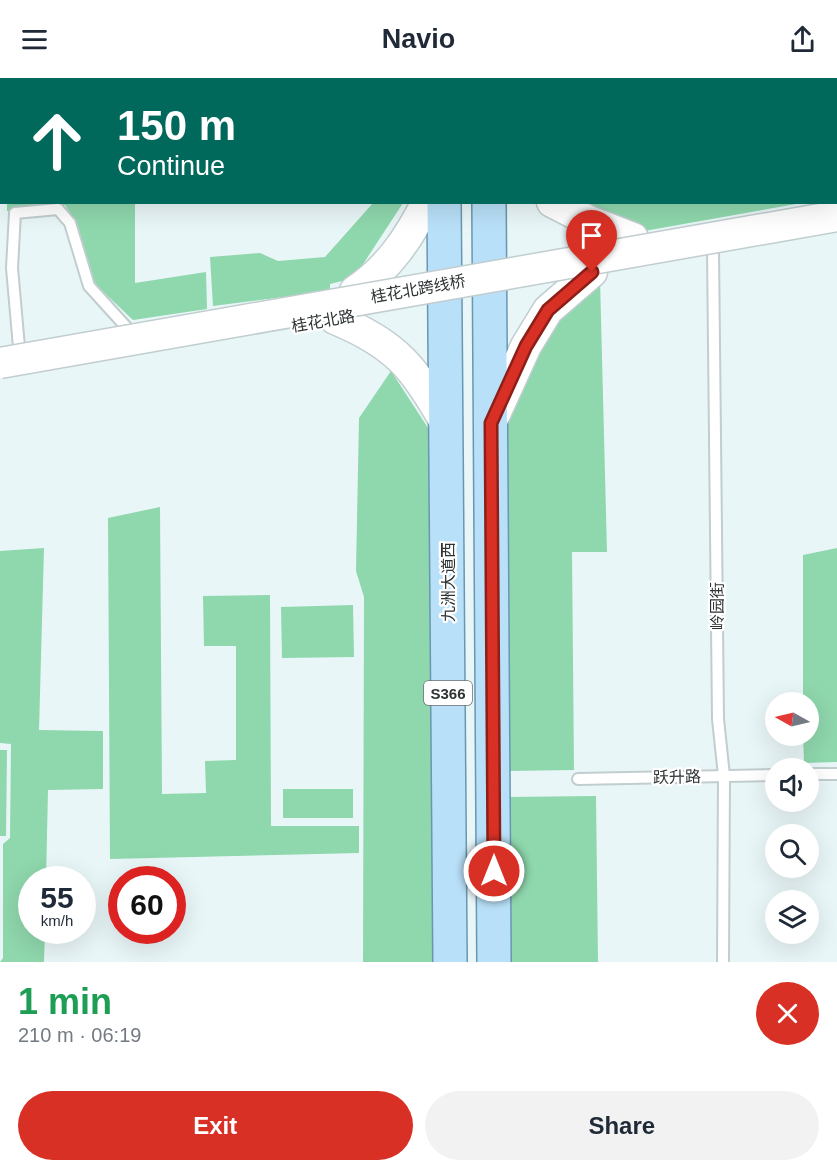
<!DOCTYPE html>
<meta charset="utf-8">
<style>
body{margin:0;font-family:Arial,"Noto Sans SC",sans-serif;background:#f2f2f3;color:#1f2937;height:100vh;display:flex;flex-direction:column;font-size:22px;white-space:nowrap}
*{box-sizing:border-box;margin:0}
p{font-size:20px;color:#747a83}
.icon{flex:none;width:33px;height:33px;fill:none;stroke:currentColor;stroke-width:2;stroke-linecap:round;stroke-linejoin:round}
.map{position:relative;height:884px;overflow:hidden}
.side{display:flex;flex-direction:column;background:#fff;flex:1}
.side>*{flex:none}
.hud{position:absolute;left:0px;top:0px;width:837px;height:126px;box-shadow:0 6px 24px #0002;background:#00695c;color:#fff;overflow:hidden}
.needle{width:39px;rotate:278deg}
.fabs{position:absolute;left:765px;top:614px;display:grid;gap:12px}
.fabs a{display:grid;place-items:center;width:54px;height:54px;border-radius:50%;background:#fff;box-shadow:0 6px 24px #0002;font-size:30px}
.speed{position:absolute;left:18px;top:788px;display:flex;gap:12px;font-size:30px;font-weight:700;text-align:center}
.speed>*{display:grid;place-content:center;width:78px;height:78px;border-radius:50%;background:#fff;box-shadow:0 6px 24px #0002;line-height:1}
.speed small{font-size:15px;font-weight:400}
.speed .limit{border:9px solid #d22;background:#fff;color:#111}
.pin{position:absolute;display:grid;place-items:center;width:51px;height:51px;color:#fff;margin:-62px -26px;border-radius:50% 50% 50% 0;rotate:-45deg;box-shadow:0 0 6px #0007}
.pin .icon{rotate:45deg}
.me{position:absolute;width:66px;margin:-33px;rotate:0deg;stroke-linejoin:round;filter:drop-shadow(0 0 4px #0008)}
.turn{display:flex;align-items:center;gap:21px;height:126px;padding:0 18px;font-size:27px}
.turn .icon{width:78px;height:78px;stroke-width:2.5}
.turn b{display:block;font-size:42px;line-height:51px}
.round{display:grid;place-items:center;flex:none;width:63px;height:63px;border-radius:32px;background:#f2f2f3}
.headline{display:flex;align-items:center;justify-content:space-between;height:102px;padding:0 18px}
h1{font-size:36px;font-weight:600;line-height:45px;color:#1e9e55}
.cta{display:flex;gap:12px;margin-top:auto;padding:12px 18px}
.cta a{flex:1;height:69px;border-radius:36px;background:#d93025;color:#fff;font-size:24px;font-weight:600;line-height:69px;text-align:center}
.cta a+a{background:#f2f2f3;color:#1f2937}
header{display:flex;justify-content:space-between;align-items:center;height:78px;padding:0 18px;background:#fff;font-size:27px;font-weight:600}
.map>svg:first-child{display:block}
</style>
<header><svg class="icon" aria-label="menu" viewBox="0 0 24 24"><path d="M4 6h16M4 12h16M4 18h16"/></svg>Navio<svg class="icon" aria-label="share" viewBox="0 0 24 24"><path d="M12 15V3M7 8l5-5 5 5M5 13v7h14v-7"/></svg></header>
<div class="map">
<svg width="837" height="884" viewBox="0 0 837 884">
<rect width="100%" height="100%" fill="#e9f6f8"/>
<g fill="#8fd7ad">
<polygon points="7,125 135,125 135,205 206,194 207,231 133,242 94,205 74,141 65,127 7,133"/>
<polygon points="373,125 403,125 354,200 330,206 330,213 213,228 210,179 260,175 278,183 325,179"/>
<polygon points="560,125 802,125 633,155"/>
<polygon points="600,201 607,474 572,474 574,692 501,693 499,348 555,236"/>
<polygon points="391,293 430,353 444,884 363,884 364,519 356,493 359,340"/>
<polygon points="160,429 162,716 206,715 205,683 236,682 236,568 204,568 203,518 270,517 271,748 359,748 359,775 110,781 108,440"/>
<polygon points="44,470 39,652 103,653 103,711 48,712 46,801 32,801 32,852 45,852 44,884 0,884 3,880 3,766 10,760 11,666 0,665 0,473"/>
<polygon points="837,470 837,684 804,685 803,657 808,657 808,624 803,624 803,477"/>
<polygon points="353,527 354,579 282,580 281,529"/>
<polygon points="0,672 7,672 6,758 0,758"/>
<rect x="283" y="711" width="70" height="29"/>
<polygon points="596,718 598,884 503,884 502,719"/>
</g>
<g fill="none" stroke-linecap="round" stroke-linejoin="round">
<g stroke="#c1cdcf" stroke-width="14">
<g id="service">
<polyline points="713,172 718,641 724,698 723,884"/>
<polyline points="19,269 12,190 15,135 58,131 70,145 89,208 128,251"/>
<polyline points="808,696 837,696"/>
<polyline points="578,701 776,697"/>
</g>
</g>
<g stroke="#c1cdcf" stroke-width="33">
<g id="secondary">
<polyline points="552,124 589,143 633,160"/>
<path d="M355 213C388 191 409 160 427 124"/>
<path d="M335 241C396 266 415 290 446 346"/>
<polyline points="491,345 526,268 548,232 592,194"/>
</g>
</g>
<g stroke="#6996b1" stroke-width="36">
<g id="primary">
<polyline points="444,0 444,2"/>
<polyline points="490,2 490,0"/>
<polyline points="444,124 450,884"/>
<polyline points="489,124 494,884"/>
</g>
</g>
<use href="#service" stroke="#fff" stroke-width="10"/>
<use href="#secondary" stroke="#fff" stroke-width="30"/>
<use href="#primary" stroke="#b8e0f8" stroke-width="33"/>
<g stroke="#c1cdcf" stroke-width="33" stroke-linecap="butt">
<polyline id="secondary-bridge" points="0,285 837,138"/>
</g>
<use href="#secondary-bridge" stroke="#fff" stroke-width="30"/>
</g>
<g fill="none" stroke-linecap="round" stroke-linejoin="round">
<g stroke="#8d1f18" stroke-width="15">
<polyline id="route" points="494,793 491,345 526,268 548,232 592,194"/>
</g>
<use href="#route" stroke="#d93025" stroke-width="10"/>
</g>
<g text-anchor="middle" dominant-baseline="central" stroke-width="4.5" stroke-linejoin="round" paint-order="stroke">
<rect fill="#fff" stroke="#6d7071" stroke-width="1.5" x="424" y="603" width="48" height="24" rx="4.5"/>
<g font-size="15" font-weight="bold" fill="#2e3334">
<text x="448" y="615">S366</text>
</g>
<g font-size="16" fill="#2e3334" stroke="#fff">
<text transform="translate(418 211) rotate(-10)">桂花北跨线桥</text>
<text transform="translate(323 243) rotate(-10)">桂花北路</text>
<text transform="translate(448 504) rotate(-90)">九洲大道西</text>
<text transform="translate(717 528) rotate(-90)">岭园街</text>
<text transform="translate(677 699) rotate(-1)">跃升路</text>
</g>
</g>
</svg>
<div class="fabs">
<a><svg class="needle" viewBox="-14 -14 28 28"><path d="M0-13l5 13h-10z" fill="#e53935"/><path d="M0 13l5-13h-10z" fill="#747a83"/></svg></a>
<a><svg class="icon" aria-label="sound" viewBox="0 0 24 24"><path d="M4 9h4l5-4v14l-5-4H4zM17 9q2 3 0 6"/></svg></a>
<a><svg class="icon" aria-label="search" viewBox="0 0 24 24"><circle cx="10" cy="10" r="6"/><path d="M15 15l6 6"/></svg></a>
<a><svg class="icon" aria-label="layers" viewBox="0 0 24 24"><path d="M12 4l9 5-9 5-9-5zM3 14l9 5 9-5"/></svg></a>
</div>
<div class="speed"><div>55<small>km/h</small></div><div class="limit">60</div></div>
<div class="pin" style="left:592px;top:194px;background:#d93025"><svg class="icon" aria-label="arrive" viewBox="0 0 24 24"><path d="M6 21V4h12l-3 4 3 4H6"/></svg></div>
<svg class="me" style="left:494px;top:793px" viewBox="-20 -20 40 40"><circle r="17" fill="#d93025" stroke="#fff" stroke-width="3"/><path d="M0-11L8 9 0 5-8 9z" fill="#fff"/></svg>
<div class="hud">
<div class="turn"><svg class="icon" aria-label="ahead" viewBox="0 0 24 24"><path d="M12 20V5M6 11l6-6 6 6"/></svg><div><b>150 m</b>Continue</div></div>
</div>
</div>
<section class="side">
<div class="headline"><div><h1>1 min</h1><p>210 m · 06:19</p></div><a class="round" style="background:#d93025;color:#fff"><svg class="icon" aria-label="close" viewBox="0 0 24 24"><path d="M6 6l12 12M18 6L6 18"/></svg></a></div>
<div class="cta"><a>Exit</a><a>Share</a></div>
</section>
